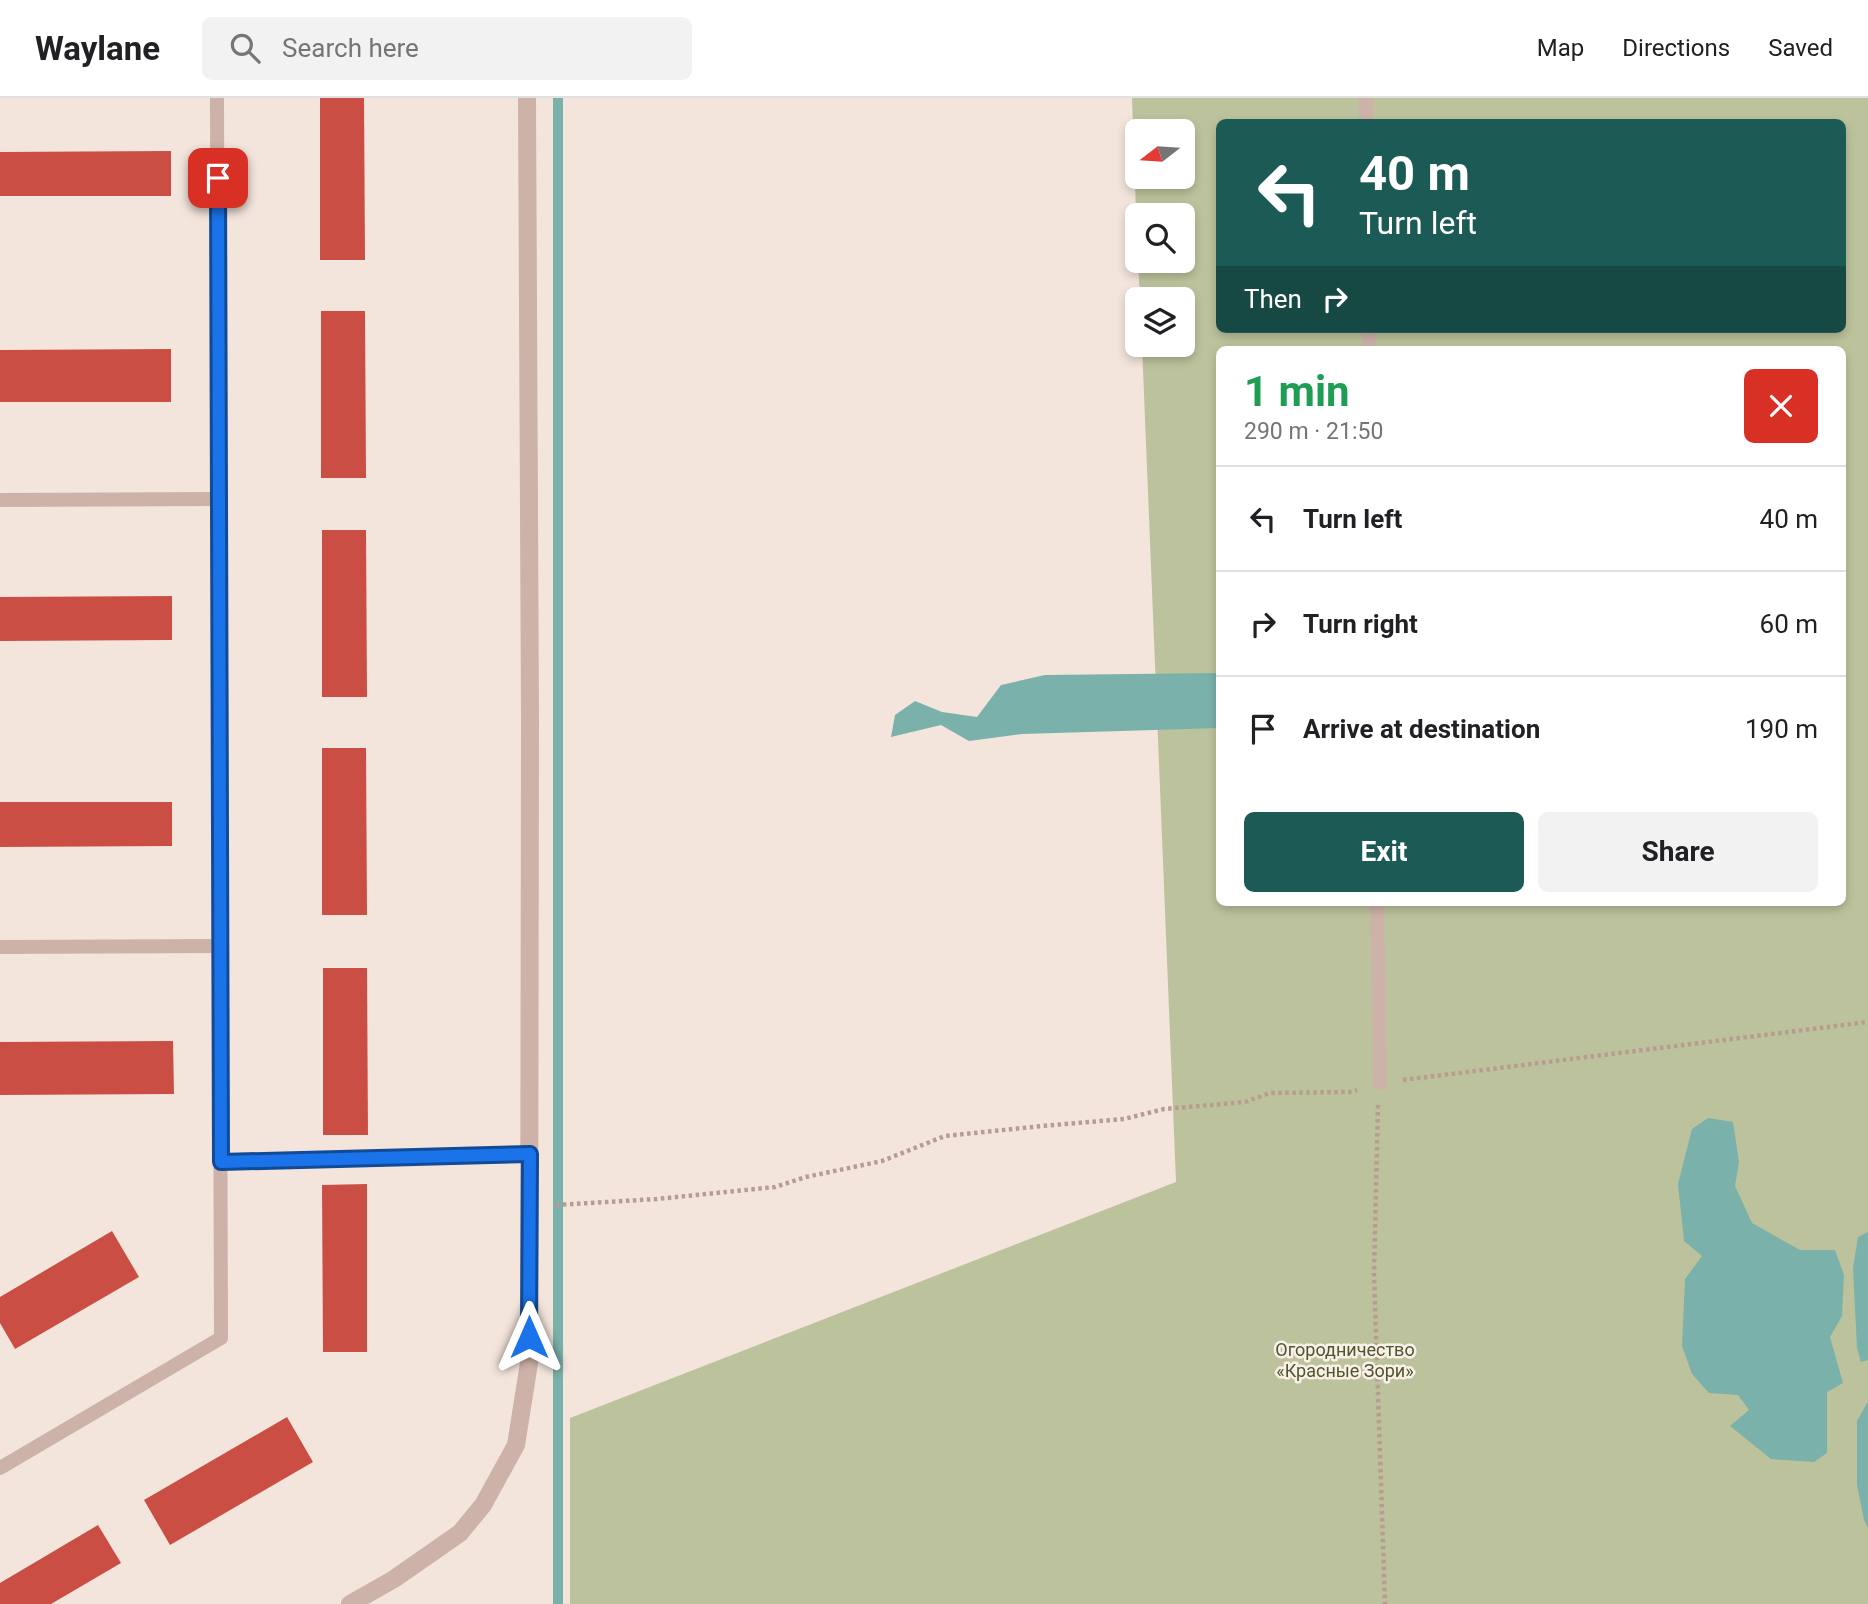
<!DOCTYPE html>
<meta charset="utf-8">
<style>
body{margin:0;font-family:Roboto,sans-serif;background:#f2f2f2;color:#202124;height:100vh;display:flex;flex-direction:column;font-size:26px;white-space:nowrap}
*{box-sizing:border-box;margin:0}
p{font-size:23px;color:#757577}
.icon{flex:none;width:38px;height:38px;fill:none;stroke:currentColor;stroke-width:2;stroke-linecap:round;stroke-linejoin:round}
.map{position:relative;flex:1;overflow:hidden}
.sheet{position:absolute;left:1216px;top:248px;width:630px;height:560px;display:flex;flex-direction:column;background:#fff;border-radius:10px;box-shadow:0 4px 10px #0003}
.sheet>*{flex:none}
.guide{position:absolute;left:1216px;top:21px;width:630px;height:214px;border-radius:10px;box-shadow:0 4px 10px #0003;background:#1c5b55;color:#fff;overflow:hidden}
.needle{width:46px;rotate:253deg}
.fabs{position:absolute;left:1125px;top:21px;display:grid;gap:14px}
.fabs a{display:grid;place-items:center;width:70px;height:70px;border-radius:10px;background:#fff;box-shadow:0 4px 10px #0003;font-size:35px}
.pin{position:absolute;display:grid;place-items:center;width:60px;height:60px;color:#fff;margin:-30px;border-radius:14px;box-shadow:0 4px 10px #0006}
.me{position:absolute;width:77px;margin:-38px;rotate:0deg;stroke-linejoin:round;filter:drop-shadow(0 0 5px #0008)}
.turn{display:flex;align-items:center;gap:24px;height:147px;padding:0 28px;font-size:32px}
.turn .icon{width:91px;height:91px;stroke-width:2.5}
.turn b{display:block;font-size:49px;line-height:60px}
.then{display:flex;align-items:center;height:66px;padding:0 28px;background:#0003;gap:14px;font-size:26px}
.round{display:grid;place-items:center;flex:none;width:74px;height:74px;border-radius:10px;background:#f2f2f2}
.headline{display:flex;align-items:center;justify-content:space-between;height:119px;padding:0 28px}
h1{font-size:42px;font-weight:700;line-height:52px;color:#1e9e55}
.cta{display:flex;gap:14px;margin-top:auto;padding:14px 28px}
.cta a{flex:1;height:80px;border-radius:10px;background:#1c5b55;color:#fff;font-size:28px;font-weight:700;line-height:80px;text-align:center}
.cta a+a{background:#f2f2f2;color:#202124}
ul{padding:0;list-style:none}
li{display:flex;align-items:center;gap:21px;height:105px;padding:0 28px;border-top:2px solid #e0e0e0}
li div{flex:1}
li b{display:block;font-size:26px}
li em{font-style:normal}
header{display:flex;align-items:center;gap:42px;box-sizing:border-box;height:98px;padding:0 35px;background:#fff;border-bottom:2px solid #e0e0e0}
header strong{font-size:33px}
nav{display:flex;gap:38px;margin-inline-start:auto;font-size:24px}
.search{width:490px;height:63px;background:#f2f2f2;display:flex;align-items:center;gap:18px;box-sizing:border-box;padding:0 24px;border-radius:10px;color:#757577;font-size:26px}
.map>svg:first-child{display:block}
</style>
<header>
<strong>Waylane</strong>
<div class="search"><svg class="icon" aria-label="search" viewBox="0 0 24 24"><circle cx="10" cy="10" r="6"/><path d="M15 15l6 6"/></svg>Search here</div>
<nav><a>Map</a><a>Directions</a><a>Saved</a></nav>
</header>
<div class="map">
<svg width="1868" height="1506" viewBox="0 0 1868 1506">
<rect width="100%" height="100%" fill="#f3e5dc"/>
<path fill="#bcc39c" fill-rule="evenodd" d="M1132 0H1868V1506H570V1320L1176 1084 1142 247H1183V201H1140L1138 163H1183V117H1138L1137 144ZM1220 24H1843V231H1220ZM1138 33H1183V79H1138ZM1220 252H1843V805H1220Z"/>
<g fill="#7ab1aa">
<polygon points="1220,575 1220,630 1022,636 969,643 941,627 891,639 895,617 915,603 942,614 977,619 1001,587 1045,577"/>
<polygon points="1708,1020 1733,1024 1739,1064 1735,1088 1752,1125 1800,1152 1835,1152 1844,1177 1842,1218 1830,1239 1843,1285 1827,1294 1827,1355 1814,1364 1771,1361 1730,1328 1749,1312 1738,1297 1709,1295 1692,1276 1682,1248 1685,1181 1702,1158 1684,1143 1678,1086 1692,1031"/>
<polygon points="1868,1134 1868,1262 1861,1264 1857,1250 1853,1170 1858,1139"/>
<polygon points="1867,1305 1868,1305 1868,1430 1864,1422 1857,1387 1857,1323"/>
</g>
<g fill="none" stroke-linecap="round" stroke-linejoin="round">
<polyline stroke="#7ab1aa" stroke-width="10" points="558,1506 558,0"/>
</g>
<g fill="#ca4e44">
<polygon points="320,0 364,0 365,162 320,162"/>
<polygon points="171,53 171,98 0,98 0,54"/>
<polygon points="321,213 365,213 366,380 321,380"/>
<polygon points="171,251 171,304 0,304 0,252"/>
<polygon points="322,432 366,432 367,599 322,599"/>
<polygon points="172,498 172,542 0,543 0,499"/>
<polygon points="322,650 366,650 367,817 322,817"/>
<polygon points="0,704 172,704 172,748 0,749"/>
<polygon points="323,870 367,870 368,1037 323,1037"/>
<polygon points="173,943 174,996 0,997 0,944"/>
<polygon points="367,1086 367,1254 323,1254 322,1087"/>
<polygon points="112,1133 139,1179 15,1251 0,1225 0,1199"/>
<polygon points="287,1319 313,1364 170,1447 144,1402"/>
<polygon points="98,1427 121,1465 51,1506 0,1506 0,1485"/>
</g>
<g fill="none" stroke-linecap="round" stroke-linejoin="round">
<g stroke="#b89c92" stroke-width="4.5" stroke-dasharray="3.5 3.5" stroke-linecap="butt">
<polyline points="1403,982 1868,924"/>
<polyline points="1378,1007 1374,1176 1385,1506"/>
<polyline points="556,1107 657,1101 775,1089 806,1079 882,1063 945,1038 1042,1028 1124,1021 1164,1011 1245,1004 1270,995 1350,994 1357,992"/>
</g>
<g stroke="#ccb2a8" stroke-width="14">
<polyline points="1366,0 1366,24"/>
<polyline points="1369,231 1369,252"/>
<polyline points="0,402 219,401"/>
<polyline points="1377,805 1380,985"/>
<polyline points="0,849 220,848"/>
<polyline points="221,1064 530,1056"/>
<polyline points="0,1370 221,1240 217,0"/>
</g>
<polyline stroke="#ccb2a8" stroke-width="18" points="350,1506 394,1481 460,1435 483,1407 516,1347 529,1265 530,622 527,0"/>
</g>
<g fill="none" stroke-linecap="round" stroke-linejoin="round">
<g stroke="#114b97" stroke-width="18">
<polyline id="route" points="218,80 221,1064 530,1056 529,1239"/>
</g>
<use href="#route" stroke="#1a73e8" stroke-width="12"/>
</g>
<g text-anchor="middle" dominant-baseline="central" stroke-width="5" stroke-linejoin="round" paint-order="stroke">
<g font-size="18" fill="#4e572b" stroke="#faf0e9">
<text x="1345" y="1251">Огородничество<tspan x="1345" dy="21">«Красные Зори»</tspan></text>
</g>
</g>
</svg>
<div class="fabs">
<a><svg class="needle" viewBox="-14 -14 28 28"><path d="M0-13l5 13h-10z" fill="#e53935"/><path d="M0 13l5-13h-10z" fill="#757577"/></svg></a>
<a><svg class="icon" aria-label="search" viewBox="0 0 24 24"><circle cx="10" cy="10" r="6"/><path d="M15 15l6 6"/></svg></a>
<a><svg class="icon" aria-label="layers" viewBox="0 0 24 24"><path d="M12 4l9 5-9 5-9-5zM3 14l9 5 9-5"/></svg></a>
</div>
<div class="pin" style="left:218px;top:80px;background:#d93025"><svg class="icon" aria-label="arrive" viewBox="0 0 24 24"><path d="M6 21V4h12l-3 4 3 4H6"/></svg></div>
<svg class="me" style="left:529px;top:1239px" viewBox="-20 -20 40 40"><path d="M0-17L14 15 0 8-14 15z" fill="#1a73e8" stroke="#fff" stroke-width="4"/></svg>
<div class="guide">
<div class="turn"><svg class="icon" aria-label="left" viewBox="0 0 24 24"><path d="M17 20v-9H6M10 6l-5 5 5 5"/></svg><div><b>40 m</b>Turn left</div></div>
<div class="then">Then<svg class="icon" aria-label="right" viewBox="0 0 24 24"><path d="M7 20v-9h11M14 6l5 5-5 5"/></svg></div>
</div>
<section class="sheet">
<div class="headline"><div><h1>1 min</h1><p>290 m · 21:50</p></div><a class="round" style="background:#d93025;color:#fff"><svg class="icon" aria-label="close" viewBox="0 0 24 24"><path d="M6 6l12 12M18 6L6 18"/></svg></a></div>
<ul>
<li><svg class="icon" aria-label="left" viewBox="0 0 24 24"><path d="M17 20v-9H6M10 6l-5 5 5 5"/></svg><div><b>Turn left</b></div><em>40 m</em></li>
<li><svg class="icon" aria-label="right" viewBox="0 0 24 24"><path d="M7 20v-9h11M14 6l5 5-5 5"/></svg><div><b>Turn right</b></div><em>60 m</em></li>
<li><svg class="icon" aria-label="arrive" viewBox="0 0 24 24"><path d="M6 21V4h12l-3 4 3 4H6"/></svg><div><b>Arrive at destination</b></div><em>190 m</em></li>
</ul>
<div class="cta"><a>Exit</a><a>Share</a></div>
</section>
</div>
